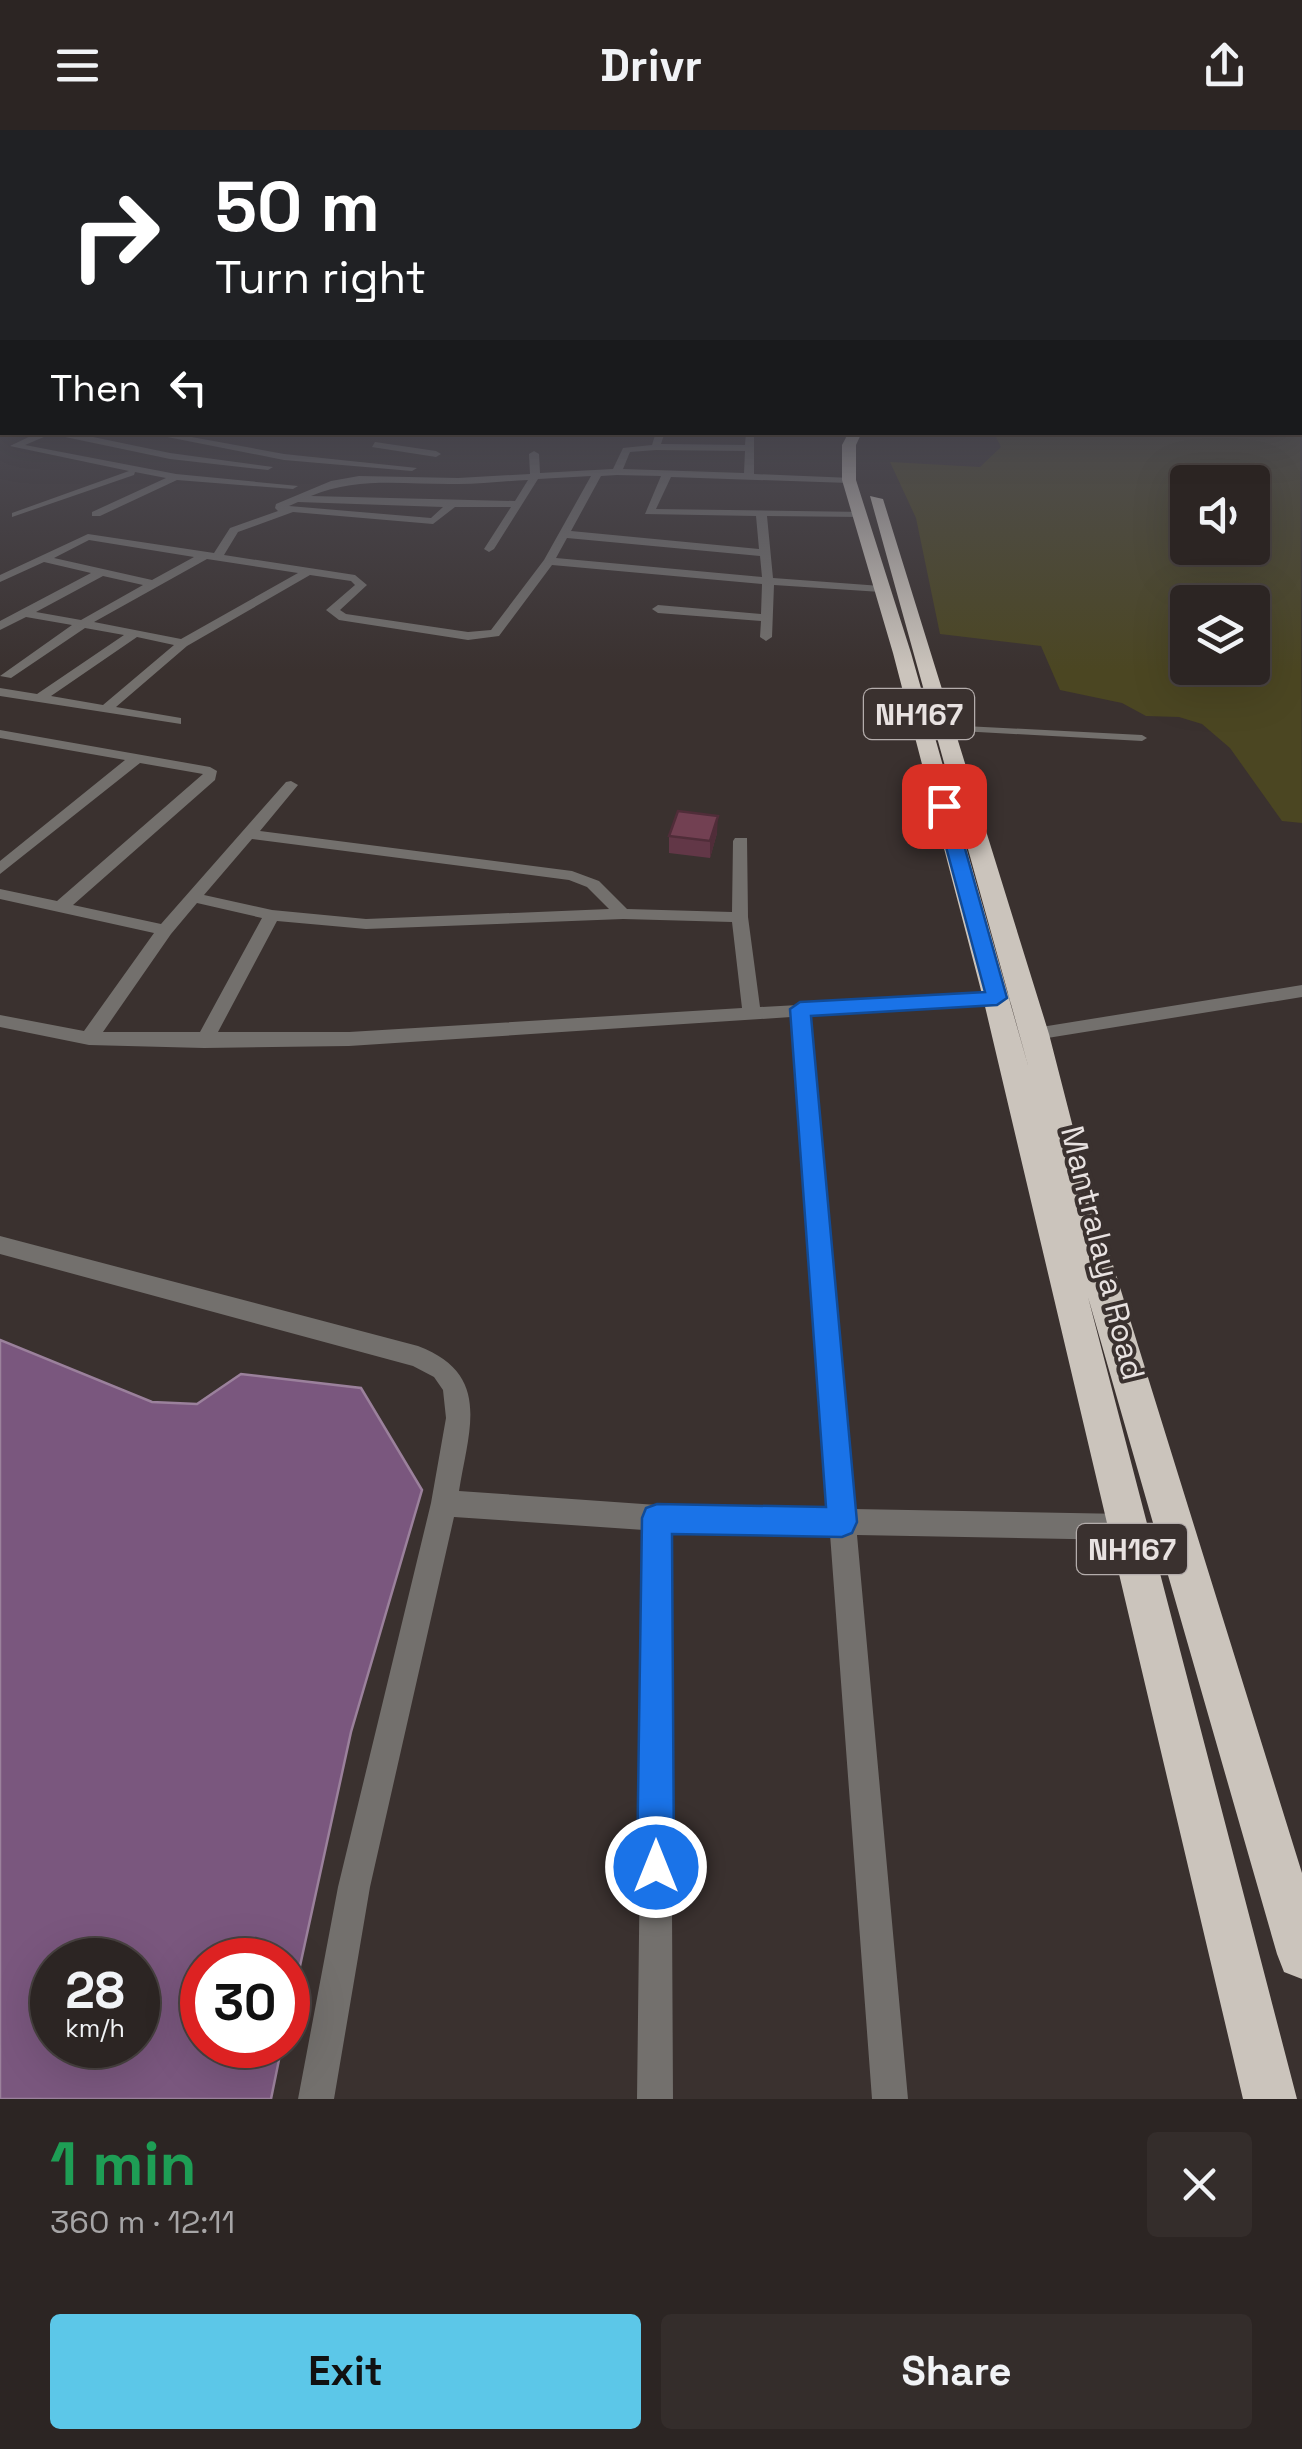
<!DOCTYPE html>
<meta charset="utf-8">
<style>
body{margin:0;font-family:"Space Grotesk",sans-serif;background:#342d2b;color:#f1f3f6;height:100vh;display:flex;flex-direction:column;font-size:38px;white-space:nowrap}
*{box-sizing:border-box;margin:0}
p{font-size:32px;color:#a6a5a6}
.icon{flex:none;width:55px;height:55px;fill:none;stroke:currentColor;stroke-width:2;stroke-linecap:round;stroke-linejoin:round}
.map{position:relative;height:1969px;overflow:hidden}
.sheet{display:flex;flex-direction:column;background:#2c2523;flex:1}
.sheet>*{flex:none}
.hud{position:absolute;left:0px;top:0px;width:1302px;height:305px;box-shadow:0 10px 40px #0002,0 0 0 2px #484241;background:#202124;color:#fff;overflow:hidden}
.fabs{position:absolute;left:1170px;top:335px;display:grid;gap:20px}
.fabs a{display:grid;place-items:center;width:100px;height:100px;border-radius:10px;background:#2c2523;box-shadow:0 10px 40px #0002,0 0 0 2px #484241;font-size:50px}
.speed{position:absolute;left:30px;top:1808px;display:flex;gap:20px;font-size:50px;font-weight:700;text-align:center}
.speed>*{display:grid;place-content:center;width:130px;height:130px;border-radius:50%;background:#2c2523;box-shadow:0 10px 40px #0002,0 0 0 2px #484241;line-height:1}
.speed small{font-size:25px;font-weight:400}
.speed .limit{border:15px solid #d22;background:#fff;color:#111}
.pin{position:absolute;display:grid;place-items:center;width:85px;height:85px;color:#fff;margin:-42px;border-radius:20px;box-shadow:0 5px 15px #0006}
.me{position:absolute;width:110px;margin:-55px;rotate:0deg;stroke-linejoin:round;filter:drop-shadow(0 0 8px #0008)}
.turn{display:flex;align-items:center;gap:35px;height:210px;padding:0 50px;font-size:45px}
.turn .icon{width:130px;height:130px;stroke-width:2.5}
.turn b{display:block;font-size:70px;line-height:85px}
.then{display:flex;align-items:center;height:95px;padding:0 50px;background:#0003;gap:20px;font-size:38px}
.round{display:grid;place-items:center;flex:none;width:105px;height:105px;border-radius:10px;background:#342d2b}
.summary{display:flex;align-items:center;justify-content:space-between;height:170px;padding:0 50px}
h1{font-size:60px;font-weight:700;line-height:75px;color:#1e9e55}
.button{display:flex;gap:20px;margin-top:auto;padding:20px 50px}
.button a{flex:1;height:115px;border-radius:10px;background:#5cc7e8;color:#111;font-size:40px;font-weight:700;line-height:115px;text-align:center}
.button a+a{background:#342d2b;color:#f1f3f6}
header{display:flex;justify-content:space-between;align-items:center;height:130px;padding:0 50px;background:#2c2523;font-size:45px;font-weight:700}
.map>svg:first-child{display:block}
</style>
<header><svg class="icon" aria-label="menu" viewBox="0 0 24 24"><path d="M4 6h16M4 12h16M4 18h16"/></svg>Drivr<svg class="icon" aria-label="share" viewBox="0 0 24 24"><path d="M12 15V3M7 8l5-5 5 5M5 13v7h14v-7"/></svg></header>
<div class="map">
<svg width="1302" height="1969" viewBox="0 0 1302 1969">
<rect width="100%" height="100%" fill="#3a312f"/>
<path fill="#4b4622" fill-rule="evenodd" d="M1300 266 1302 693 1282 691 1230 618 1202 594 1179 587 1146 586 1122 573 1060 560 1041 516 940 504 916 388 890 332 980 337 1001 317 994 303 1300 302ZM1188 352H1252V418H1188ZM1188 472H1252V538H1188Z"/>
<path fill="#7a577e" stroke="#9b819c" stroke-width="2.5" fill-rule="evenodd" d="M0 1210 152 1272 197 1274 241 1244 361 1258 422 1360 351 1602 288 1891V1830H202V1915H282L271 1969H0ZM52 1830H138V1915H52Z"/>
<g fill="none" stroke-linecap="round" stroke-linejoin="round">
<g fill="#73706d" fill-rule="evenodd">
<polygon points="211,302 256,302 253,304"/>
<polygon points="945,595 1142,605 1147,608 1142,611 942,600 942,596"/>
</g>
<g fill="#73706d" fill-rule="evenodd">
<polygon points="2,291 2,297 0,298 0,292"/>
<polygon points="39,302 69,302 170,323 273,337 268,340 170,329 51,304 25,315 176,344 298,356 293,359 177,350 100,386 92,386 92,382 166,348 135,342 134,345 12,387 12,383 129,341 10,316"/>
<polygon points="142,302 164,302 284,324 417,338 412,341 284,330"/>
<path d="M656 302H665L661 314 745 315 746 302H754V344L852 348 849 353 671 347 656 379 865 382 861 387 767 386 773 448 881 456 887 459 881 462 774 455 772 507 766 511 760 507 761 491 658 483 652 479 658 475 761 484 762 454 552 435 499 506 468 510 339 490 326 480 355 455 351 451 310 445 187 516 116 577 181 588V594L0 566V558L37 564 124 505 85 498 11 548 0 546 72 495 26 487 0 500V491L91 443 44 432 0 452V445L88 404 214 423 230 398 278 381 275 378 276 374 331 351 359 346 458 348 530 344 529 324 534 321 539 324 540 343 613 339 623 318 652 315ZM656 320 745 321 744 343 623 339 630 322ZM617 345 661 346 645 384 756 386 759 419 571 401 601 346ZM591 346 544 430 491 500 468 502 346 484 340 480 367 455 355 445 224 425 238 402 293 382 433 394 455 377H511L484 419 489 422 494 419 538 349ZM528 350 515 371 311 366C359 346 407 355 458 354 481 354 505 351 528 350ZM298 372 443 377 431 388 289 376ZM567 408 760 426 762 447 556 428ZM89 410 194 427 152 450 54 428ZM207 429 298 443 181 509 94 492ZM103 446 143 455 81 490 36 482ZM137 507 174 515 103 575 51 566Z"/>
<polygon points="823,302 848,302 858,306 853,309"/>
<polygon points="375,312 436,321 441,324 436,327 372,317"/>
<path d="M0 600 210 637 217 641 215 650 73 775 161 794 286 652 291 651 298 655 260 701 572 741 599 751 627 779 732 782 733 711 735 708H747L748 787 760 877 1016 863 1019 867 1010 873 810 886 854 1379 1126 1384 1135 1388 1139 1397 1135 1406 1126 1410 857 1405 908 1969H872L830 1404 670 1401 673 1969H637L644 1400 454 1387 370 1757 334 1969H298L338 1757 431 1373 446 1288 443 1260 434 1247 413 1236 0 1124V1106L418 1216C492 1244 469 1299 459 1361L657 1375 828 1378 791 887 349 916 204 918 89 915 0 897V885L84 901 154 803 0 769V759L57 771 203 644 140 633 0 744V731L125 630 0 608ZM252 709 569 750 587 757 609 779 366 789 272 780 204 765ZM197 773 262 788 200 902H103L171 804ZM623 789 732 792 742 878 349 902H218L277 791 366 799Z"/>
<polygon points="1302,855 1302,867 1035,910 1026,904 1035,898"/>
</g>
<polygon fill="#97928d" fill-rule="evenodd" points="0,268 2,269 2,273 0,274"/>
<polygon fill="#cbc4bc" fill-rule="evenodd" points="849,302 862,302 856,315 856,350 911,523 1029,939 870,366 883,369 1049,904 1086,1048 1302,1743 1302,1849 1284,1842 1277,1824 1088,1167 1297,1969 1243,1969 983,868 893,523 842,350 842,315"/>
</g>
<polygon fill="#623747" points="717,703 710,728 669,723 669,706"/>
<polygon fill="#502d39" points="718,686 717,703 710,728 710,711"/>
<polygon fill="#724052" stroke="#502d39" stroke-width="2.5" points="678,681 718,686 710,711 669,706"/>
<linearGradient id="sky" x2="0" y2="1"><stop stop-color="#201b1a"/><stop offset="0.49" stop-color="#4f4e58"/><stop offset="1" stop-color="#4f4e58" stop-opacity="0"/></linearGradient>
<rect width="1302" height="541" fill="url(#sky)"/>
<polygon fill="#1a73e8" stroke="#114b97" stroke-width="2.5" points="944,671 953,676 1007,868 997,875 811,886 857,1392 852,1403 842,1407 672,1404 674,1737 668,1750 656,1755 643,1750 637,1737 642,1388 646,1378 657,1374 826,1377 790,879 800,872 985,862 935,676"/>
<g text-anchor="middle" dominant-baseline="central" stroke-width="8" stroke-linejoin="round" paint-order="stroke">
<g fill="#3a312f" stroke="#b4adac" stroke-width="2.5">
<rect x="864" y="559" width="110" height="50" rx="8"/>
<rect x="1077" y="1394" width="110" height="50" rx="8"/>
</g>
<g font-size="30" font-weight="bold" fill="#e8e2e1">
<text x="919" y="584">NH167</text>
<text x="1132" y="1419">NH167</text>
</g>
<g font-size="32" fill="#e8e2e1" stroke="#3a312f">
<text transform="translate(1103 1123) rotate(76)">Mantralaya Road</text>
</g>
</g>
</svg>
<div class="fabs">
<a><svg class="icon" aria-label="sound" viewBox="0 0 24 24"><path d="M4 9h4l5-4v14l-5-4H4zM17 9q2 3 0 6"/></svg></a>
<a><svg class="icon" aria-label="layers" viewBox="0 0 24 24"><path d="M12 4l9 5-9 5-9-5zM3 14l9 5 9-5"/></svg></a>
</div>
<div class="speed"><div>28<small>km/h</small></div><div class="limit">30</div></div>
<div class="pin" style="left:944px;top:676px;background:#d93025"><svg class="icon" aria-label="arrive" viewBox="0 0 24 24"><path d="M6 21V4h12l-3 4 3 4H6"/></svg></div>
<svg class="me" style="left:656px;top:1737px" viewBox="-20 -20 40 40"><circle r="17" fill="#1a73e8" stroke="#fff" stroke-width="3"/><path d="M0-11L8 9 0 5-8 9z" fill="#fff"/></svg>
<div class="hud">
<div class="turn"><svg class="icon" aria-label="right" viewBox="0 0 24 24"><path d="M7 20v-9h11M14 6l5 5-5 5"/></svg><div><b>50 m</b>Turn right</div></div>
<div class="then">Then<svg class="icon" aria-label="left" viewBox="0 0 24 24"><path d="M17 20v-9H6M10 6l-5 5 5 5"/></svg></div>
</div>
</div>
<section class="sheet">
<div class="summary"><div><h1>1 min</h1><p>360 m · 12:11</p></div><a class="round"><svg class="icon" aria-label="close" viewBox="0 0 24 24"><path d="M6 6l12 12M18 6L6 18"/></svg></a></div>
<div class="button"><a>Exit</a><a>Share</a></div>
</section>
